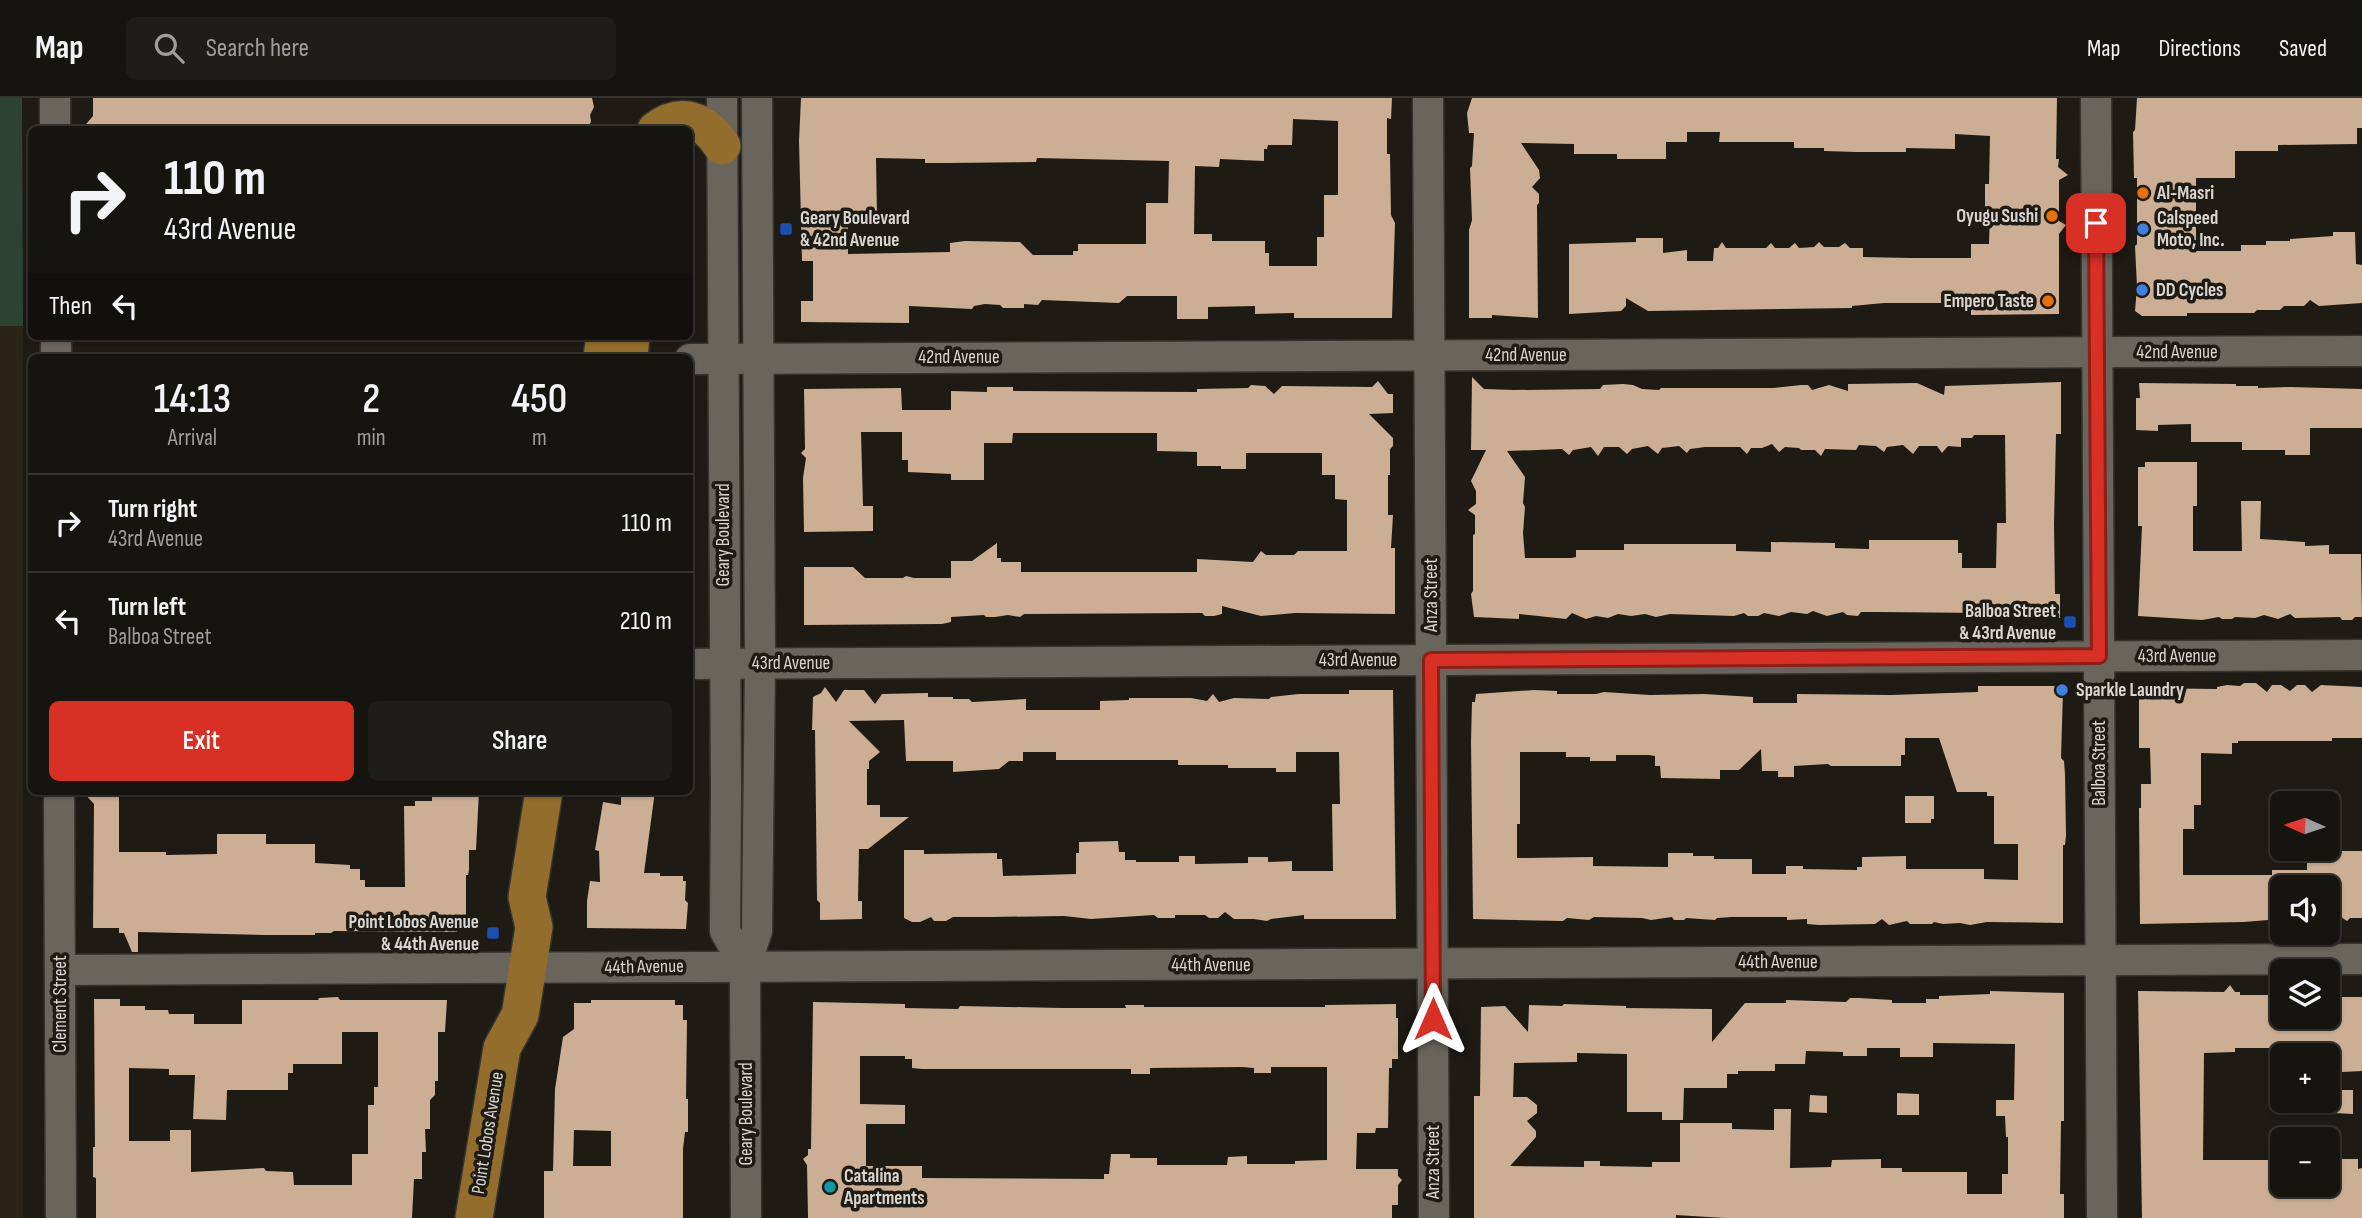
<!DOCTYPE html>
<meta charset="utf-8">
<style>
body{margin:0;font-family:"Sofia Sans Condensed",sans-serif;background:#1f1d18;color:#f1f3f6;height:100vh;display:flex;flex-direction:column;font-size:26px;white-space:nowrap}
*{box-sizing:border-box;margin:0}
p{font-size:23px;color:#9e9e9e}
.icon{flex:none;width:38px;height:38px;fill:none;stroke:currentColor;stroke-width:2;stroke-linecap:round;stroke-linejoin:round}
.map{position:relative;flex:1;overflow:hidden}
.sheet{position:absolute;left:28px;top:256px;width:665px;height:441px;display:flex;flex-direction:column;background:#16140f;border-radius:10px;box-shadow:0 2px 5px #0004,0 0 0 2px #35332f}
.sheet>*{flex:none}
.hud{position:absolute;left:28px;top:28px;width:665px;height:214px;border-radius:10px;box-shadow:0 2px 5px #0004,0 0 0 2px #35332f;background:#16140f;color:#f1f3f6;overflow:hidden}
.needle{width:46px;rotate:273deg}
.fabs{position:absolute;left:2270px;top:693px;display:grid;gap:14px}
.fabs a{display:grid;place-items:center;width:70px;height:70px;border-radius:10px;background:#16140f;box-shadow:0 2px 5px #0004,0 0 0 2px #35332f;font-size:35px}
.pin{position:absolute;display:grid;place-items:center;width:60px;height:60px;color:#fff;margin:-30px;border-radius:14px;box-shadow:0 4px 10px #0006}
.me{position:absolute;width:77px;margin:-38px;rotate:0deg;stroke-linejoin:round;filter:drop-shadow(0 0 5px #0008)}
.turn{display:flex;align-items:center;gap:24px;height:147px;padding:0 21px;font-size:32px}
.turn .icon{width:91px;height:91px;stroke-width:2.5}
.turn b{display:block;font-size:49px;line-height:60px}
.then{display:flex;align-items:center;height:66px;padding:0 21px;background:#0003;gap:14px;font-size:26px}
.eta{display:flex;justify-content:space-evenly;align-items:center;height:119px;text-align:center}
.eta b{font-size:42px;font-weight:600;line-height:49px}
.primary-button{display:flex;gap:14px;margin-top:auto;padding:14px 21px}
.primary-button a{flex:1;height:80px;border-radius:10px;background:#d93025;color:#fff;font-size:28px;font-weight:600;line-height:80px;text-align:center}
.primary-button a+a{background:#1f1d18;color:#f1f3f6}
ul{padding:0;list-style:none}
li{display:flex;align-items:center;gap:21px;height:98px;padding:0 21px;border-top:2px solid #35332f}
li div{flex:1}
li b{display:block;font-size:26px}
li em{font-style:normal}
header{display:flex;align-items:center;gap:42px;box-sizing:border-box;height:98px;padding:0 35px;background:#16140f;border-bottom:2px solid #35332f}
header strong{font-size:33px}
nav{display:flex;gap:38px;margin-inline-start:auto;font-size:24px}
.search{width:490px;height:63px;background:#1f1d18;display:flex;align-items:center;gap:18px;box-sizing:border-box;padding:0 24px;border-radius:10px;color:#9e9e9e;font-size:26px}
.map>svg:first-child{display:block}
</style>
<header>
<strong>Map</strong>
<div class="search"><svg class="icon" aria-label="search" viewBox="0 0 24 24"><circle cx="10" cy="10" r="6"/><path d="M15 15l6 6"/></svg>Search here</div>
<nav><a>Map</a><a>Directions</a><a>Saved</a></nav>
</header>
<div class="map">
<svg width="2362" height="1120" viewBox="0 0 2362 1120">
<rect width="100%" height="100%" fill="#1e1b14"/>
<rect fill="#2a2316" x="0" y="228" width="23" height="892"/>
<polygon fill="#2c4334" points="0,0 22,0 23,228 0,228"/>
<g fill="#cbae93" fill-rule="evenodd">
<polygon points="93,0 592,0 594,9 590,17 591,23 588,32 81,32 93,18"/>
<path d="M801 0H1392L1391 21 1387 20V56H1390L1391 117 1395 125 1392 220H1294V215L1255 216V208L1208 209V221H1177V198H1127L1119 205 1042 202 1038 207 1024 206V210H1003L1000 207 985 206 974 208 972 211 909 208V225L801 224V203H813V163H802L799 43ZM1293 21 1338 23V97H1324V139H1317V168H1269V155H1265V143H1212V136H1194L1195 68 1219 69 1220 61 1264 63V51H1267L1268 47H1292ZM876 60 925 61V65H947L1036 64 1037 60 1169 63 1168 105H1146V146H1078V153H1073V157H1033L1020 144 965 143 950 145V154L848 156V117L877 118Z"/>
<polygon points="1472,0 2057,0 2056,61 2059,61 2058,69 2068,77 2059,82 2059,123 2066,127 2059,136 2059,216 1971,217 1971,207 1948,207 1948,205 1884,205 1852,208 1852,210 1648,213 1626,200 1626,208 1621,213 1569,216 1569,146 1636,144 1636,140 1663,140 1663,155 1687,152 1687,163 1713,163 1714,150 1718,150 1722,144 1726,150 1766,150 1771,145 1775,150 1789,150 1795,145 1799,150 1814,149 1819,144 1824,149 1839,149 1845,145 1850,150 1863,150 1863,159 1910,160 1971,160 1971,146 1989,146 1990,111 1985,111 1985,86 1989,86 1990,38 1955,36 1955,51 1906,50 1906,54 1856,54 1824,53 1824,50 1794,50 1794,44 1719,44 1720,34 1687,34 1687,44 1666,44 1666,61 1617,61 1617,56 1574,56 1574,46 1521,45 1539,72 1540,80 1532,89 1539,96 1539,105 1537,107 1538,220 1492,217 1492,220 1469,220 1469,132 1472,122 1470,70 1472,68 1474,35 1469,35 1467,15"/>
<polygon points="2137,0 2362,0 2362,30 2357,30 2357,46 2278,47 2278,53 2235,53 2235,80 2196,80 2196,153 2241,153 2241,147 2266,147 2266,143 2290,143 2290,141 2333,138 2333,134 2355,134 2356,166 2362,167 2362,205 2319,208 2310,202 2304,208 2284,208 2280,212 2257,212 2254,215 2187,215 2187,218 2142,218 2135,213 2137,189 2135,148 2137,146 2137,80 2134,80 2133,34 2135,32"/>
<path d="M1472 279 1484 291 1514 292 1600 291 1603 287 1623 286 1633 287 1642 291 1659 292 1661 290H1774L1801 287H1808L1812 292 1829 287 1848 293V286L1917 285 1944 297 1945 288 2061 284V336H2056L2054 426 2055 496H2060V520H1984V515L1878 514H1861L1858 518 1847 517 1843 514 1827 518 1813 513 1807 516 1791 514 1779 518 1764 515 1758 518H1748L1744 515 1734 518 1670 516 1656 519 1645 516 1631 518 1618 516 1608 520 1596 518 1586 521 1572 515 1566 521 1519 516V521L1474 519 1471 496 1473 493V437L1475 436V417L1468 412 1476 406V393L1471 383 1486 352H1471ZM1974 337H2005L2006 425H1997L1996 470H1962V455H1958V442H1869V451L1835 450V445L1771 444V454L1736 453V446H1624V452H1576V459L1571 460H1525L1523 435 1525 409 1523 405 1525 379 1507 353 1562 351 1569 357 1573 352 1591 349 1598 358 1604 349H1619L1627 356 1632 351 1648 348 1658 356 1662 350 1679 348 1687 355 1690 351 1705 349H1740L1747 356 1751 350H1762L1772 346 1779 354 1785 349 1799 350 1801 352H1815L1821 358 1825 351 1856 352 1859 347 1876 348 1884 354 1887 349 1903 347 1913 356 1919 348H1937L1942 355 1948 348 1961 349V340H1972Z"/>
<polygon points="1378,283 1388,296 1393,296 1393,315 1369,316 1393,340 1393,348 1390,351 1390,377 1388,377 1388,417 1393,417 1391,450 1395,450 1395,516 1295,515 1261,518 1222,508 1222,516 1214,518 1205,518 1202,515 1024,516 1020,519 1008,517 995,519 986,519 984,517 951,519 951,524 942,526 804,527 804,469 853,469 865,480 903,480 906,478 914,480 951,480 951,463 972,463 997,445 997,460 1001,460 1001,464 1021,464 1021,474 1197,474 1197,461 1253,464 1261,453 1266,457 1294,457 1298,453 1347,453 1347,402 1335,401 1335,377 1322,377 1322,355 1246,355 1246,371 1221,371 1221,368 1197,368 1197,354 1157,353 1157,335 1013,335 1012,345 984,345 984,382 951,382 951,376 908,374 908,362 902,362 902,334 861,334 863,408 873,408 873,433 804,434 803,380 806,360 801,355 805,351 804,291 901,290 902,312 951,312 951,293 987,294 987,289 1013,289 1013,293 1197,294 1197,291 1248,290 1251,287 1265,288 1274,296 1282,288 1372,289"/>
<polygon points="2139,285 2236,286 2236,288 2258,288 2258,290 2290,289 2362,291 2362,330 2310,330 2310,357 2285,357 2285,352 2242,352 2242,344 2191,344 2191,326 2158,327 2158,333 2136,332 2136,300 2140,300"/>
<polygon points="2145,364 2197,364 2197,408 2193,408 2193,453 2242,453 2241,403 2261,403 2260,441 2305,444 2305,448 2329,447 2329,456 2361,456 2362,519 2355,519 2352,522 2342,522 2340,519 2295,520 2290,516 2278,521 2264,517 2255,520 2235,519 2232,521 2222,521 2219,519 2202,522 2138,518 2142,428 2138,428 2138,369 2145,369"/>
<polygon points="2244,585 2256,585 2267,594 2272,587 2281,587 2290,593 2297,587 2305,587 2312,594 2321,587 2362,589 2362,640 2332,640 2332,643 2238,643 2238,645 2232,645 2232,656 2201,655 2201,707 2194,707 2194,731 2183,731 2183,777 2272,777 2272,772 2307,772 2307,763 2313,763 2313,753 2362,753 2362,820 2350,820 2347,823 2341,819 2328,819 2328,789 2282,789 2282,818 2268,819 2268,822 2244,824 2140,826 2139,710 2141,710 2141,686 2151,686 2150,650 2139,650 2139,590 2217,591 2217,589 2227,587 2240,588"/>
<path d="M1978 588H2057L2063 593 2061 660 2064 663 2065 676 2066 738 2065 747H2063V825L1987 824 1970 827 1960 825 1943 826 1934 824 1932 826H1910L1907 823 1889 827 1882 821 1875 826 1819 827 1807 826V821L1787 822V819H1732L1717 820 1715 822 1686 820 1684 822H1674L1672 819 1651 822 1642 820 1594 819 1589 822 1567 820 1563 823 1473 821 1471 643 1472 604H1475L1476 596 1534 592 1557 593V596H1596L1604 594 1650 597 1704 596 1753 599V605H1797V596L1891 597 1978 594ZM1905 640H1939L1957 694H1987V698H1994V746H2018V782L1984 781V771H1906V758L1862 759V769H1857V772L1803 771V768H1786V776H1752V761H1714V758H1693V755H1668V769L1593 768V759L1517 760V726H1520V654H1566V659H1590V663H1616V657H1649L1655 658V668H1660L1661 680 1720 681V672H1739L1761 651 1762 673H1778V679H1794V668L1828 666 1831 668H1901V657H1905Z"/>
<polygon points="825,589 836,604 844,592 864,592 875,606 882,596 928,595 928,599 953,599 953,601 969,601 972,604 1026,601 1026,612 1100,612 1100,603 1129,602 1129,600 1191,600 1207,603 1213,596 1219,604 1234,600 1269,601 1271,599 1299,596 1349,596 1349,592 1393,592 1396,821 1304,821 1304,817 1271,821 1267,823 1254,821 1234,821 1225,814 1218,820 1209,820 1205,817 1175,817 1175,820 1158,820 1154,817 1091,821 1064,818 990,819 953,819 946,823 934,823 931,819 920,824 912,824 904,820 904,752 924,752 924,756 997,755 997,761 1002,761 1003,778 1076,776 1076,755 1079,755 1079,744 1118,743 1119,754 1125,754 1125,762 1136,762 1136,764 1179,764 1179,758 1195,758 1195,766 1248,765 1248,759 1268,759 1268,764 1292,763 1292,773 1333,773 1332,706 1340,706 1339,654 1296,654 1296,674 1276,674 1276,670 1228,670 1228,667 1178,667 1178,662 1056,662 1056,654 1023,654 1023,663 1009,663 999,671 953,674 953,663 906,663 904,622 849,623 880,654 869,663 869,671 867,671 867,707 880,707 880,719 909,719 868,751 859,751 858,803 862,803 862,821 820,822 820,805 817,802 815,632 812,632 813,599 821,595"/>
<polygon points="82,693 119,693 119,754 166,754 166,757 217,756 217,736 266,736 266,746 315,746 315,765 350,767 350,771 360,771 360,782 365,782 365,789 405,789 404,708 415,708 415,703 432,703 432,693 479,693 476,752 469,752 469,772 468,777 466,777 466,823 457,823 457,834 334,833 331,835 315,835 315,837 266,837 138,834 138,854 132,854 124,835 119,835 119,830 93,830 94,706"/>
<polygon points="621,693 655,693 644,775 660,775 660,778 683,778 683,783 686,783 685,802 688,805 686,831 587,830 587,803 590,783 600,784 599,753 595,752 603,704 621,707"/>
<polygon points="1905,698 1934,698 1934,721 1931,721 1931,725 1905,725"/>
<polygon points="2230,887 2235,894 2240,894 2240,897 2282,897 2282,919 2328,919 2328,899 2362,899 2362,973 2342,974 2342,955 2275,957 2275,950 2235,950 2235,954 2204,955 2203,1062 2282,1062 2282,1087 2328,1087 2328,1061 2358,1061 2358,1071 2362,1070 2362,1120 2142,1120 2138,893 2224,894"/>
<path d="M1990 893 2064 895V1023H2061L2060 1096H2064V1120H1724L1676 1117V1120H1474V998H1480L1481 909 1505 908 1528 934 1529 907 1562 908 1564 906 1626 908V910L1712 911V944L1745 905H1786V902L1846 904 1850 900H1859L1892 902V905H1926V901H1939V898L1990 896ZM1933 945 2015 946 2014 1002H1996V1018H2005L2006 1039H2008V1076H2002V1096H1967V1074H1902V1070H1881V1061L1832 1062 1831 1069 1790 1070 1791 1011H1774V1032L1732 1031V1025H1680V1064H1652V1069L1600 1068V1063H1584V1069L1510 1068 1536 1039V1033L1527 1023 1537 1015V1007L1527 999H1513L1514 965 1577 964V955L1627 956V1014H1662V1022H1683L1684 990H1727V976H1738V973H1775V966H1805L1806 953 1843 954V958H1867V950H1900V959H1933Z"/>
<path d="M338 899 340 902H447L445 934H438V983H435V997L430 1002V1031H425L426 1054H422V1081H414L412 1120H96V1080L93 1079V1049H95L94 901H120V908H145V912H168L169 916H194V926H242V902H318L319 900ZM342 934H378V989H374V1007H368V1056H352V1087H294L293 1074 266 1073 264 1070 191 1074V1032H170V1043H129V970L169 971V977H195L193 1021 226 1022 227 992H288V975H293V966H342Z"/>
<path d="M591 902H675V907H683V922H687L686 1001H688V1034H685L683 1051V1120H544V1073H553L555 991 563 939 574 931V905H591ZM574 1032 611 1033V1068H573Z"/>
<path d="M813 904 905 906V910L958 911 960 908 1061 910H1126L1125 907H1144V909H1325V907L1396 906V920H1398V961H1392V970H1389L1388 1030H1376L1375 1035H1357L1356 1071H1398V1078L1402 1082 1398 1087V1107H1392V1120H808L807 1067 803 1061 808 1057V1051H811ZM860 958H905V961H912V970L922 971H1131V976H1150V970L1242 969 1254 970V975H1271V969H1327V1062L1295 1063V1066H1247V1058L1228 1059 1227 1067H1157V1060H1130V1056H1111L1109 1076H1104V1081L922 1080V1068H866V1026H905V1007L860 1006Z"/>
<polygon points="2334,992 2353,992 2353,1016 2334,1015"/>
<polygon points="1897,995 1919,996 1919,1017 1897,1017"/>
<polygon points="1810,997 1827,998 1827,1015 1809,1014"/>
</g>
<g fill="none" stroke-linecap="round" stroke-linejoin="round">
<g stroke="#363430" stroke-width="33">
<g id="minor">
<polyline points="55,0 55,32"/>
<polyline points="722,0 726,693 725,833 745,869"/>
<polyline points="1428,0 1434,1120"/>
<polyline points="2096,0 2102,1120"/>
<polyline points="56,238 56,259"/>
<polyline points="690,261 2362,253"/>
<polyline points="690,566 2362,557"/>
<polyline points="59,693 61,1120"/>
<polyline points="60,872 2362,861"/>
<polyline points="746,1120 745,869 757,833 760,566 757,0"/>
</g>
</g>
<g stroke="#363430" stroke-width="40">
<g id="major">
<path d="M656 32C682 12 706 23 722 48"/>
<polyline points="602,259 605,238"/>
<polyline points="629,259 631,238"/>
<polyline points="474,1120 502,950 520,917 523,899 534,829 527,799 544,693"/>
</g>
</g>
<use href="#minor" stroke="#69655d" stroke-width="30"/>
<use href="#major" stroke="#936d2b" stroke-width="37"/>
</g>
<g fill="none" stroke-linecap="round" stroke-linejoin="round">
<g stroke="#8d1f18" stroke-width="18">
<polyline id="route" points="1433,921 1431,562 2099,558 2096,125"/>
</g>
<use href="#route" stroke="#d93025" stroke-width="12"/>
</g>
<g fill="#e8710a" stroke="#1e1b14" stroke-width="2.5">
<circle cx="2143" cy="95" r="7"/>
<circle cx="2052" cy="118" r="7"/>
<circle cx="2048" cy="203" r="7"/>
</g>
<g fill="#1a4fb4" stroke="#1e1b14" stroke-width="2.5">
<rect x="779" y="124" width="14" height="14" rx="3.5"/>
<rect x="2063" y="517" width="14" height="14" rx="3.5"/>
<rect x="486" y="828" width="14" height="14" rx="3.5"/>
</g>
<g fill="#3f7fe0" stroke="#1e1b14" stroke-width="2.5">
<circle cx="2143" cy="131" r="7"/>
<circle cx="2142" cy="192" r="7"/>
<circle cx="2062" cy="592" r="7"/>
</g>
<circle fill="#0f9aa8" stroke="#1e1b14" stroke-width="2.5" cx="830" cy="1089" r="7"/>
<g text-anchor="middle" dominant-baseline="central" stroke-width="7" stroke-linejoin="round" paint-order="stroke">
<g font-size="19" font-weight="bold" fill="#d9d6d1" stroke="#1e1b14" text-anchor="start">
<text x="2157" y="95">Al-Masri</text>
<text x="2038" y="118" text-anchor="end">Oyugu Sushi</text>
<text x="800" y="120">Geary Boulevard<tspan x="800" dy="22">&amp; 42nd Avenue</tspan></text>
<text x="2157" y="120">Calspeed<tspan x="2157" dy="22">Moto, Inc.</tspan></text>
<text x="2156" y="192">DD Cycles</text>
<text x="2034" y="203" text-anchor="end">Empero Taste</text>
<text x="2056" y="513" text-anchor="end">Balboa Street<tspan x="2056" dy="22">&amp; 43rd Avenue</tspan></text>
<text x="2076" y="592">Sparkle Laundry</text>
<text x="479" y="824" text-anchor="end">Point Lobos Avenue<tspan x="479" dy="22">&amp; 44th Avenue</tspan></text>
<text x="844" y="1078">Catalina<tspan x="844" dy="22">Apartments</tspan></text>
</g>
<g font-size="19" fill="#d9d6d1" stroke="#1e1b14">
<text x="2177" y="254">42nd Avenue</text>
<text x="1526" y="257">42nd Avenue</text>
<text x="959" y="259">42nd Avenue</text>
<text transform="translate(723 437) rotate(-90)">Geary Boulevard</text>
<text transform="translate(1431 497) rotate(-90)">Anza Street</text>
<text x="2177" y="558">43rd Avenue</text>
<text x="1358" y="562">43rd Avenue</text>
<text x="791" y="565">43rd Avenue</text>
<text transform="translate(2099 665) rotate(-90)">Balboa Street</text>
<text x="1778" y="864">44th Avenue</text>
<text x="1211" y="867">44th Avenue</text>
<text transform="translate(644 869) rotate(-1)">44th Avenue</text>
<text transform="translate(60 906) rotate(-90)">Clement Street</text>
<text transform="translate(746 1016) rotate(-90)">Geary Boulevard</text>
<text transform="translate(488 1035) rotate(-81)">Point Lobos Avenue</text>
<text transform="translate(1433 1064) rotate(-90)">Anza Street</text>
</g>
</g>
</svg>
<div class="fabs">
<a><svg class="needle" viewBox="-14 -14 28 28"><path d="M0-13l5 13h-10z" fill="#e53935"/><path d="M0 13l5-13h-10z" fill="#9e9e9e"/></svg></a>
<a><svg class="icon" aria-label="sound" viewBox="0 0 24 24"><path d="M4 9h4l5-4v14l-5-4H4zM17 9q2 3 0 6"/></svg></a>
<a><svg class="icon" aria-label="layers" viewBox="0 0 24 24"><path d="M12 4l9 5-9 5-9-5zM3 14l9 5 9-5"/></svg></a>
<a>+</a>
<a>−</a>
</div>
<div class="pin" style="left:2096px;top:125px;background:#d93025"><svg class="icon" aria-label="arrive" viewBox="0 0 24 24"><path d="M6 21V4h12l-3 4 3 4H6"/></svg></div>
<svg class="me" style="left:1433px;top:921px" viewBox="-20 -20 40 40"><path d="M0-17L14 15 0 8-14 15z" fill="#d93025" stroke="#fff" stroke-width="4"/></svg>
<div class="hud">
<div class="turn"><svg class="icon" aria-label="right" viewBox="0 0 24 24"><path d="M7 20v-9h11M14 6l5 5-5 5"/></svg><div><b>110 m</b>43rd Avenue</div></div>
<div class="then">Then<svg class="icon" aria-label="left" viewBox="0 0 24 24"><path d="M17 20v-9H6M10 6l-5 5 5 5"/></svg></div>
</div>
<section class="sheet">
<div class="eta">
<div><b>14:13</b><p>Arrival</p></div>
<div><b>2</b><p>min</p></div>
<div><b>450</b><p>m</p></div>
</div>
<ul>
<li><svg class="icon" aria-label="right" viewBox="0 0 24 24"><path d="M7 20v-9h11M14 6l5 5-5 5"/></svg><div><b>Turn right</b><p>43rd Avenue</p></div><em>110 m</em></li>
<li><svg class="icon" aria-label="left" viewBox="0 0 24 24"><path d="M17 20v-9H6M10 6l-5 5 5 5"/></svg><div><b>Turn left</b><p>Balboa Street</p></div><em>210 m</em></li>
</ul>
<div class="primary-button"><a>Exit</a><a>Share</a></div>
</section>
</div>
